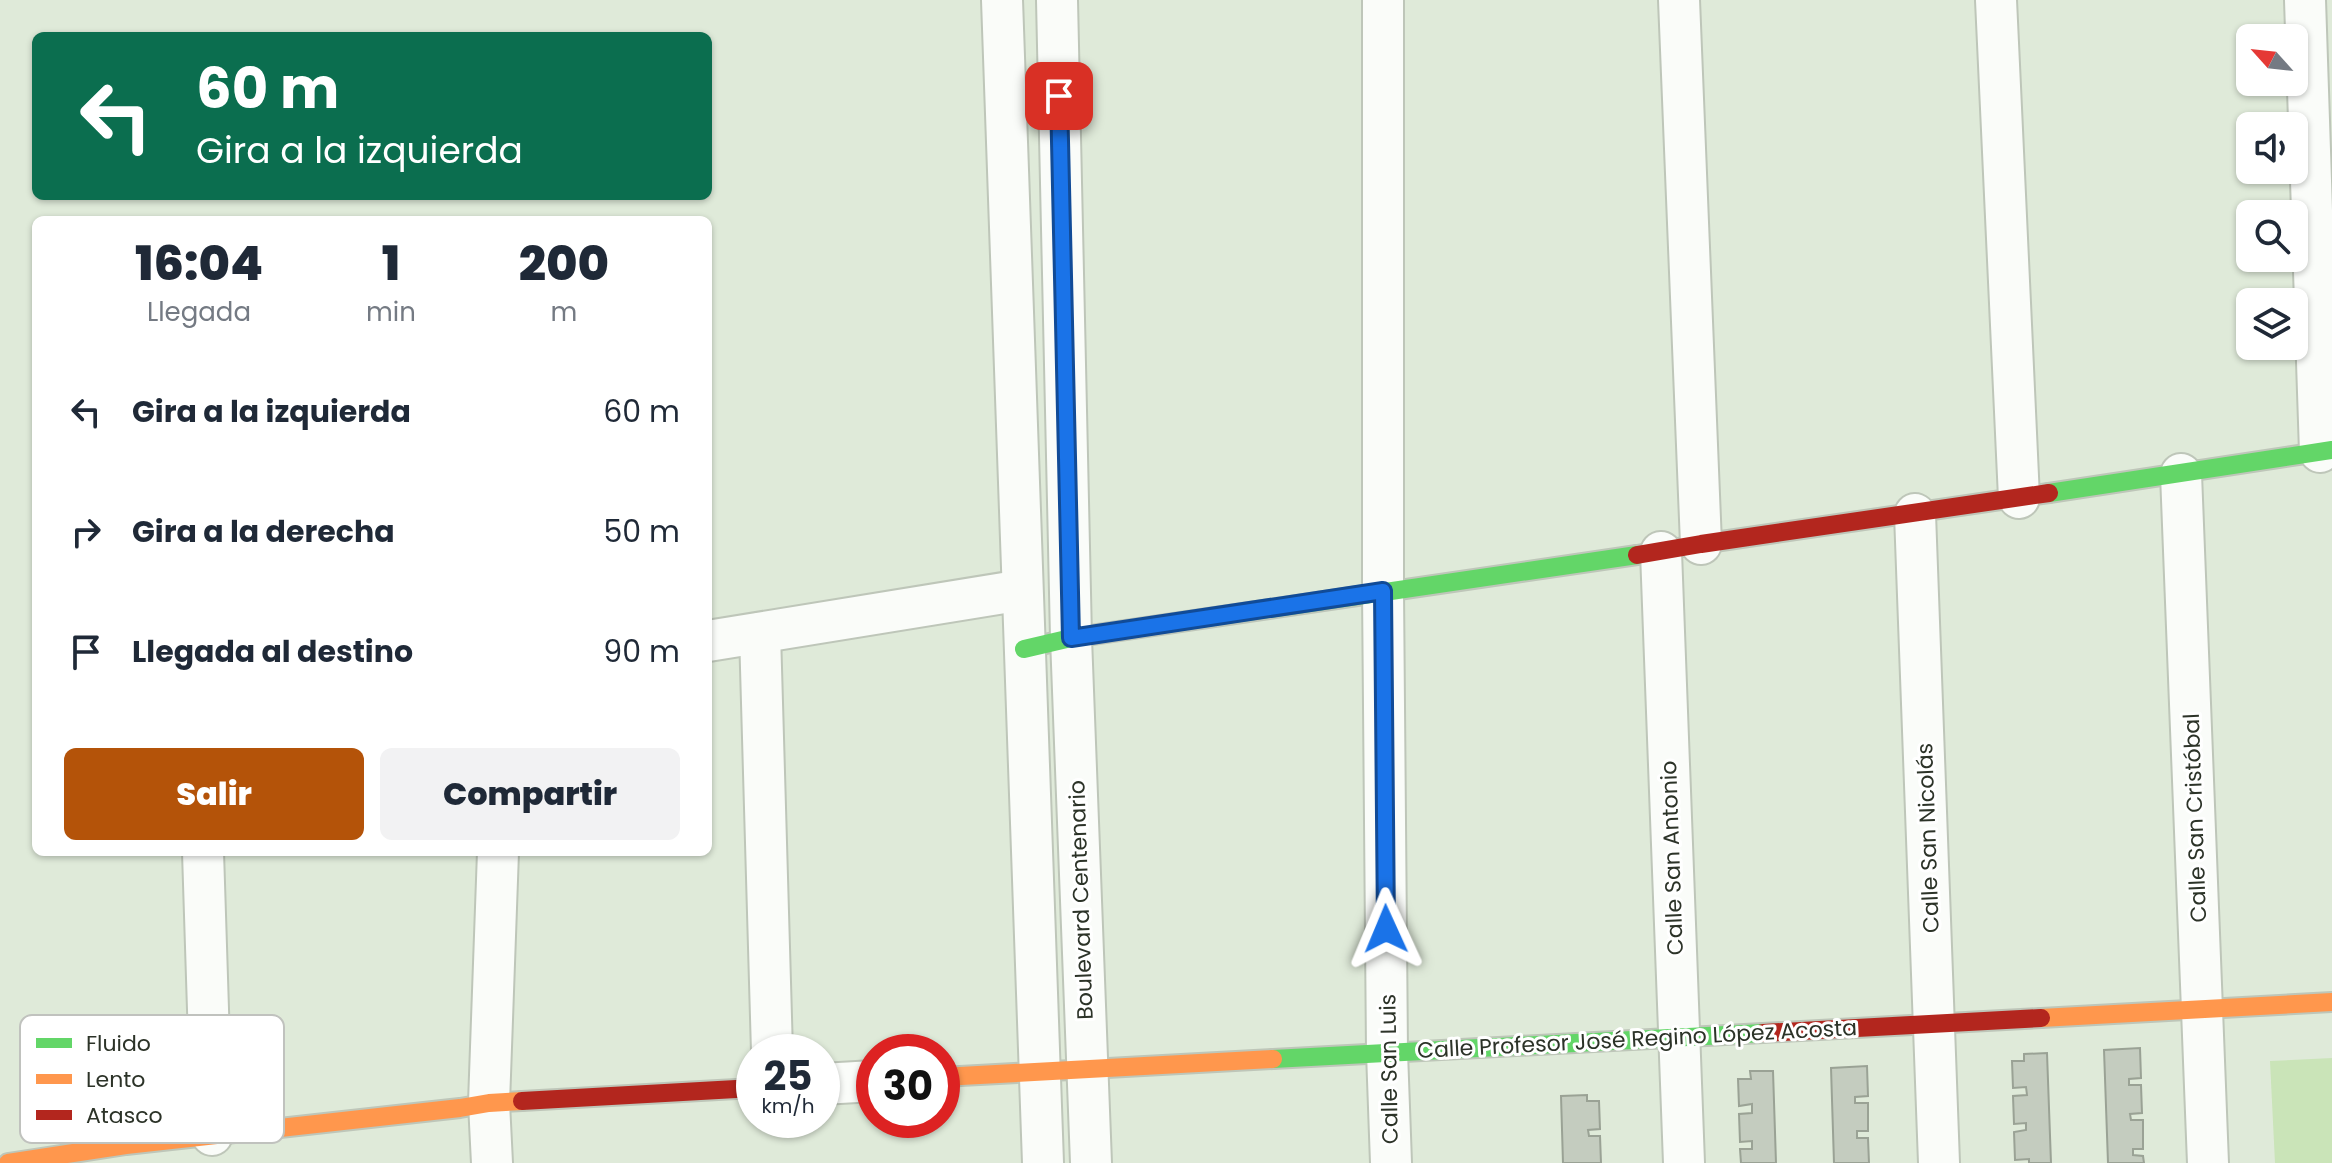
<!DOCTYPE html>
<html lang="es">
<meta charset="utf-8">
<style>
body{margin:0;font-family:Poppins,sans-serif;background:#f2f2f3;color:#1f2937;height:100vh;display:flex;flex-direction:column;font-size:30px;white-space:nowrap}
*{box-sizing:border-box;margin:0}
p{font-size:26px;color:#747a83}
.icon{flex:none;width:44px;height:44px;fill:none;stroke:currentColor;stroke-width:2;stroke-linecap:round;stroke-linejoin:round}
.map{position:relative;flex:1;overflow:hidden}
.details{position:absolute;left:32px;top:216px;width:680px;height:640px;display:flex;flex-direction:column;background:#fff;border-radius:12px;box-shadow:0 2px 6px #0004}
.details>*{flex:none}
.hud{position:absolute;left:32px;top:32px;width:680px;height:168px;border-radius:12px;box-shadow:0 2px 6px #0004;background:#0b6e4f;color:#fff;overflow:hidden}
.needle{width:52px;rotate:297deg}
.tools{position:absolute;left:2236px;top:24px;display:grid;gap:16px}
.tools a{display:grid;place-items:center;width:72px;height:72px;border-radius:12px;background:#fff;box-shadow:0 2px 6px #0004;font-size:40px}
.speed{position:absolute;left:736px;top:1034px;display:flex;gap:16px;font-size:40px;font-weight:700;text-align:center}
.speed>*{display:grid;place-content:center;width:104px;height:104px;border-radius:50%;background:#fff;box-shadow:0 2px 6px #0004;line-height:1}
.speed small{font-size:20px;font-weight:400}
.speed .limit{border:12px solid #d22;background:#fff;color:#111}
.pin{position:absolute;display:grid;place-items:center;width:68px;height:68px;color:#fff;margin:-34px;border-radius:16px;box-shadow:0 4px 12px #0006}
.me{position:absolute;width:88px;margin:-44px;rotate:359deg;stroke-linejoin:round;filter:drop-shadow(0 0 6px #0008)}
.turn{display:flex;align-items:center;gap:28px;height:168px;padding:0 32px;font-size:36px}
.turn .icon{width:104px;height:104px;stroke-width:2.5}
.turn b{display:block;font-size:56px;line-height:68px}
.eta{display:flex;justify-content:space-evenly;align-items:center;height:136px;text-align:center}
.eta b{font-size:48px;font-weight:800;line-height:56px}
.primary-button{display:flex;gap:16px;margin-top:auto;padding:16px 32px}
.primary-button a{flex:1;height:92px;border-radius:12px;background:#b45309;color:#fff;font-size:32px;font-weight:800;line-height:92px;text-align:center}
.primary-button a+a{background:#f2f2f3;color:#1f2937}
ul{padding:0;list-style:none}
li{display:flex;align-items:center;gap:24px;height:120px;padding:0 32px}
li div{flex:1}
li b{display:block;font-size:30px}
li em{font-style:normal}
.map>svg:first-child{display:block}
</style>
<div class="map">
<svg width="2332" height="1163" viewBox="0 0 2332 1163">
<rect width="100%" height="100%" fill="#dfead9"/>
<polygon fill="#cae4b8" points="2332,1058 2332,1163 2275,1163 2270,1061"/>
<g fill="#c4ccbf" stroke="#9aa295" stroke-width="2">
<polygon points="2140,1048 2141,1078 2129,1079 2129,1085 2141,1085 2142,1113 2130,1114 2131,1120 2143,1120 2143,1149 2133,1149 2133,1155 2143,1156 2144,1163 2108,1163 2104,1050"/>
<polygon points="2047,1053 2051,1163 2029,1163 2029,1159 2015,1160 2014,1132 2026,1130 2026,1123 2014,1124 2013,1096 2027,1095 2026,1087 2013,1088 2012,1061 2024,1061 2024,1054"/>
<polygon points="1867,1066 1868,1096 1855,1097 1855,1103 1868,1103 1868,1131 1857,1131 1857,1138 1868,1138 1869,1163 1834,1163 1831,1068"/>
<polygon points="1750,1071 1773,1071 1776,1163 1741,1163 1740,1149 1752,1149 1752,1141 1740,1142 1739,1114 1752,1113 1752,1104 1739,1106 1738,1079 1751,1079"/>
<polygon points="1587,1095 1587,1101 1599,1101 1600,1129 1588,1130 1589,1136 1600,1136 1601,1163 1563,1163 1561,1096"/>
</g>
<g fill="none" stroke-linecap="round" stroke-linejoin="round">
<g stroke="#bec6b9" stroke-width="44">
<g id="street">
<polyline points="1002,0 1043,1163"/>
<polyline points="1057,0 1071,638 1091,1163"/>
<polyline points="1383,0 1383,591 1387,1052 1391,1163"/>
<polyline points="1679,0 1701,544"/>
<polyline points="1996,0 2019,498"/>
<polyline points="2305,0 2320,452"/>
<polyline points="2181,474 2208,1163"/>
<polyline points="1915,514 1939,1163"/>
<polyline points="1661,552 1684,1163"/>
<polyline points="760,633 772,1052"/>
<polyline points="708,641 1022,590"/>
<polyline points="203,852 212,1135"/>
<polyline points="822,1084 874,1081"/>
<polyline points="492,1163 489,1103 498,852"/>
</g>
</g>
<g stroke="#bec6b9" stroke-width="22">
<g id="fast">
<polyline points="2049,493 2332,450"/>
<polyline points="1024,649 1071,638 1637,555"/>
<polyline points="1273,1059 1763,1033"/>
</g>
</g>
<g stroke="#bec6b9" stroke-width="22">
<g id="slow">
<polyline points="2041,1018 2332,1002"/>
<polyline points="942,1077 1273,1059"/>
<polyline points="8,1163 126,1145 460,1108 489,1103 522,1101"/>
</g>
</g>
<g stroke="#bec6b9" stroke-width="22">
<g id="jam">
<polyline points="1637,555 1701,544 2049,493"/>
<polyline points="1763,1033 2041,1018"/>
<polyline points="522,1101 754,1088"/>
</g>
</g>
<use href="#street" stroke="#fafcf9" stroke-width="40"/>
<use href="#fast" stroke="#63d668" stroke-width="18"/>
<use href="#slow" stroke="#ff974d" stroke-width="18"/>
<use href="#jam" stroke="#b3261e" stroke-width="18"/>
</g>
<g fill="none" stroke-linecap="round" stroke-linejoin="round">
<g stroke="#114b97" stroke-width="20">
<polyline id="route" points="1059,96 1071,638 1383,591 1386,929"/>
</g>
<use href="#route" stroke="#1a73e8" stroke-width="14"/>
</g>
<g text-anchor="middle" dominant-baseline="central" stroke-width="6" stroke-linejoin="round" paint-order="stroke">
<g font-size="22" fill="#2c3328" stroke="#fff">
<text transform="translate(2195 818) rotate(-92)">Calle San Cristóbal</text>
<text transform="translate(1928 838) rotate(-92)">Calle San Nicolás</text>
<text transform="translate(1672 858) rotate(-92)">Calle San Antonio</text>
<text transform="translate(1081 900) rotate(-92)">Boulevard Centenario</text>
<text transform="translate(1637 1039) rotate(-3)">Calle Profesor José Regino López Acosta</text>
<text transform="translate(1389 1069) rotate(-91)">Calle San Luis</text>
</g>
</g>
<rect x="20" y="1015" width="264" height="128" rx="12" fill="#fff" stroke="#c0c2be" stroke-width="2"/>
<rect x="36" y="1038" width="36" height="10" fill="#63d668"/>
<rect x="36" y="1074" width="36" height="10" fill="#ff974d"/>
<rect x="36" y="1110" width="36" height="10" fill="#b3261e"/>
<g font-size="22" fill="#2c3328">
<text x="86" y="1051">Fluido</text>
<text x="86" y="1087">Lento</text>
<text x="86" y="1123">Atasco</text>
</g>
</svg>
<div class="tools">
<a><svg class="needle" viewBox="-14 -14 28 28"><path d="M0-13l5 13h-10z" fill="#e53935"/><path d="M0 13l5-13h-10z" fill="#747a83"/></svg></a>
<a><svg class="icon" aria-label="sound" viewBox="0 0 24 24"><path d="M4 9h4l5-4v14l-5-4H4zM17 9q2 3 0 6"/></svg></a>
<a><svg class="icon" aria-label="search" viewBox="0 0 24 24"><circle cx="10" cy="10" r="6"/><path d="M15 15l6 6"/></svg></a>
<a><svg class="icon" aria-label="layers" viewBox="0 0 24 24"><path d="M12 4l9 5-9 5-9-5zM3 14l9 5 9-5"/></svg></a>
</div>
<div class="speed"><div>25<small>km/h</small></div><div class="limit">30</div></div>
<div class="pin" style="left:1059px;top:96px;background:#d93025"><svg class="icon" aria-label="arrive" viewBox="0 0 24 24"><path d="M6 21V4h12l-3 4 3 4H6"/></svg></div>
<svg class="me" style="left:1386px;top:929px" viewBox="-20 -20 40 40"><path d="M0-17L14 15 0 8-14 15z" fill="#1a73e8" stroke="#fff" stroke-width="4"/></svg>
<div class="hud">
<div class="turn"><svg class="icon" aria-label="left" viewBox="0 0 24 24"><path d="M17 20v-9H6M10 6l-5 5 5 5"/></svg><div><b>60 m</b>Gira a la izquierda</div></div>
</div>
<section class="details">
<div class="eta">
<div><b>16:04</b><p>Llegada</p></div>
<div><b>1</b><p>min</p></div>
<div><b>200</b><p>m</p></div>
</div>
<ul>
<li><svg class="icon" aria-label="left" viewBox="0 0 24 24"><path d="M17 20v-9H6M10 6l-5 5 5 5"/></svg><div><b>Gira a la izquierda</b></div><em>60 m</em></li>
<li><svg class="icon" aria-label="right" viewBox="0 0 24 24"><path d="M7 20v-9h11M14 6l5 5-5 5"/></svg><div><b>Gira a la derecha</b></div><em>50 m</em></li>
<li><svg class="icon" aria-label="arrive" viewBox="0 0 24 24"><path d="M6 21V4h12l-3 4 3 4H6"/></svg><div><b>Llegada al destino</b></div><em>90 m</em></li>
</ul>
<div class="primary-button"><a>Salir</a><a>Compartir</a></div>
</section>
</div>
